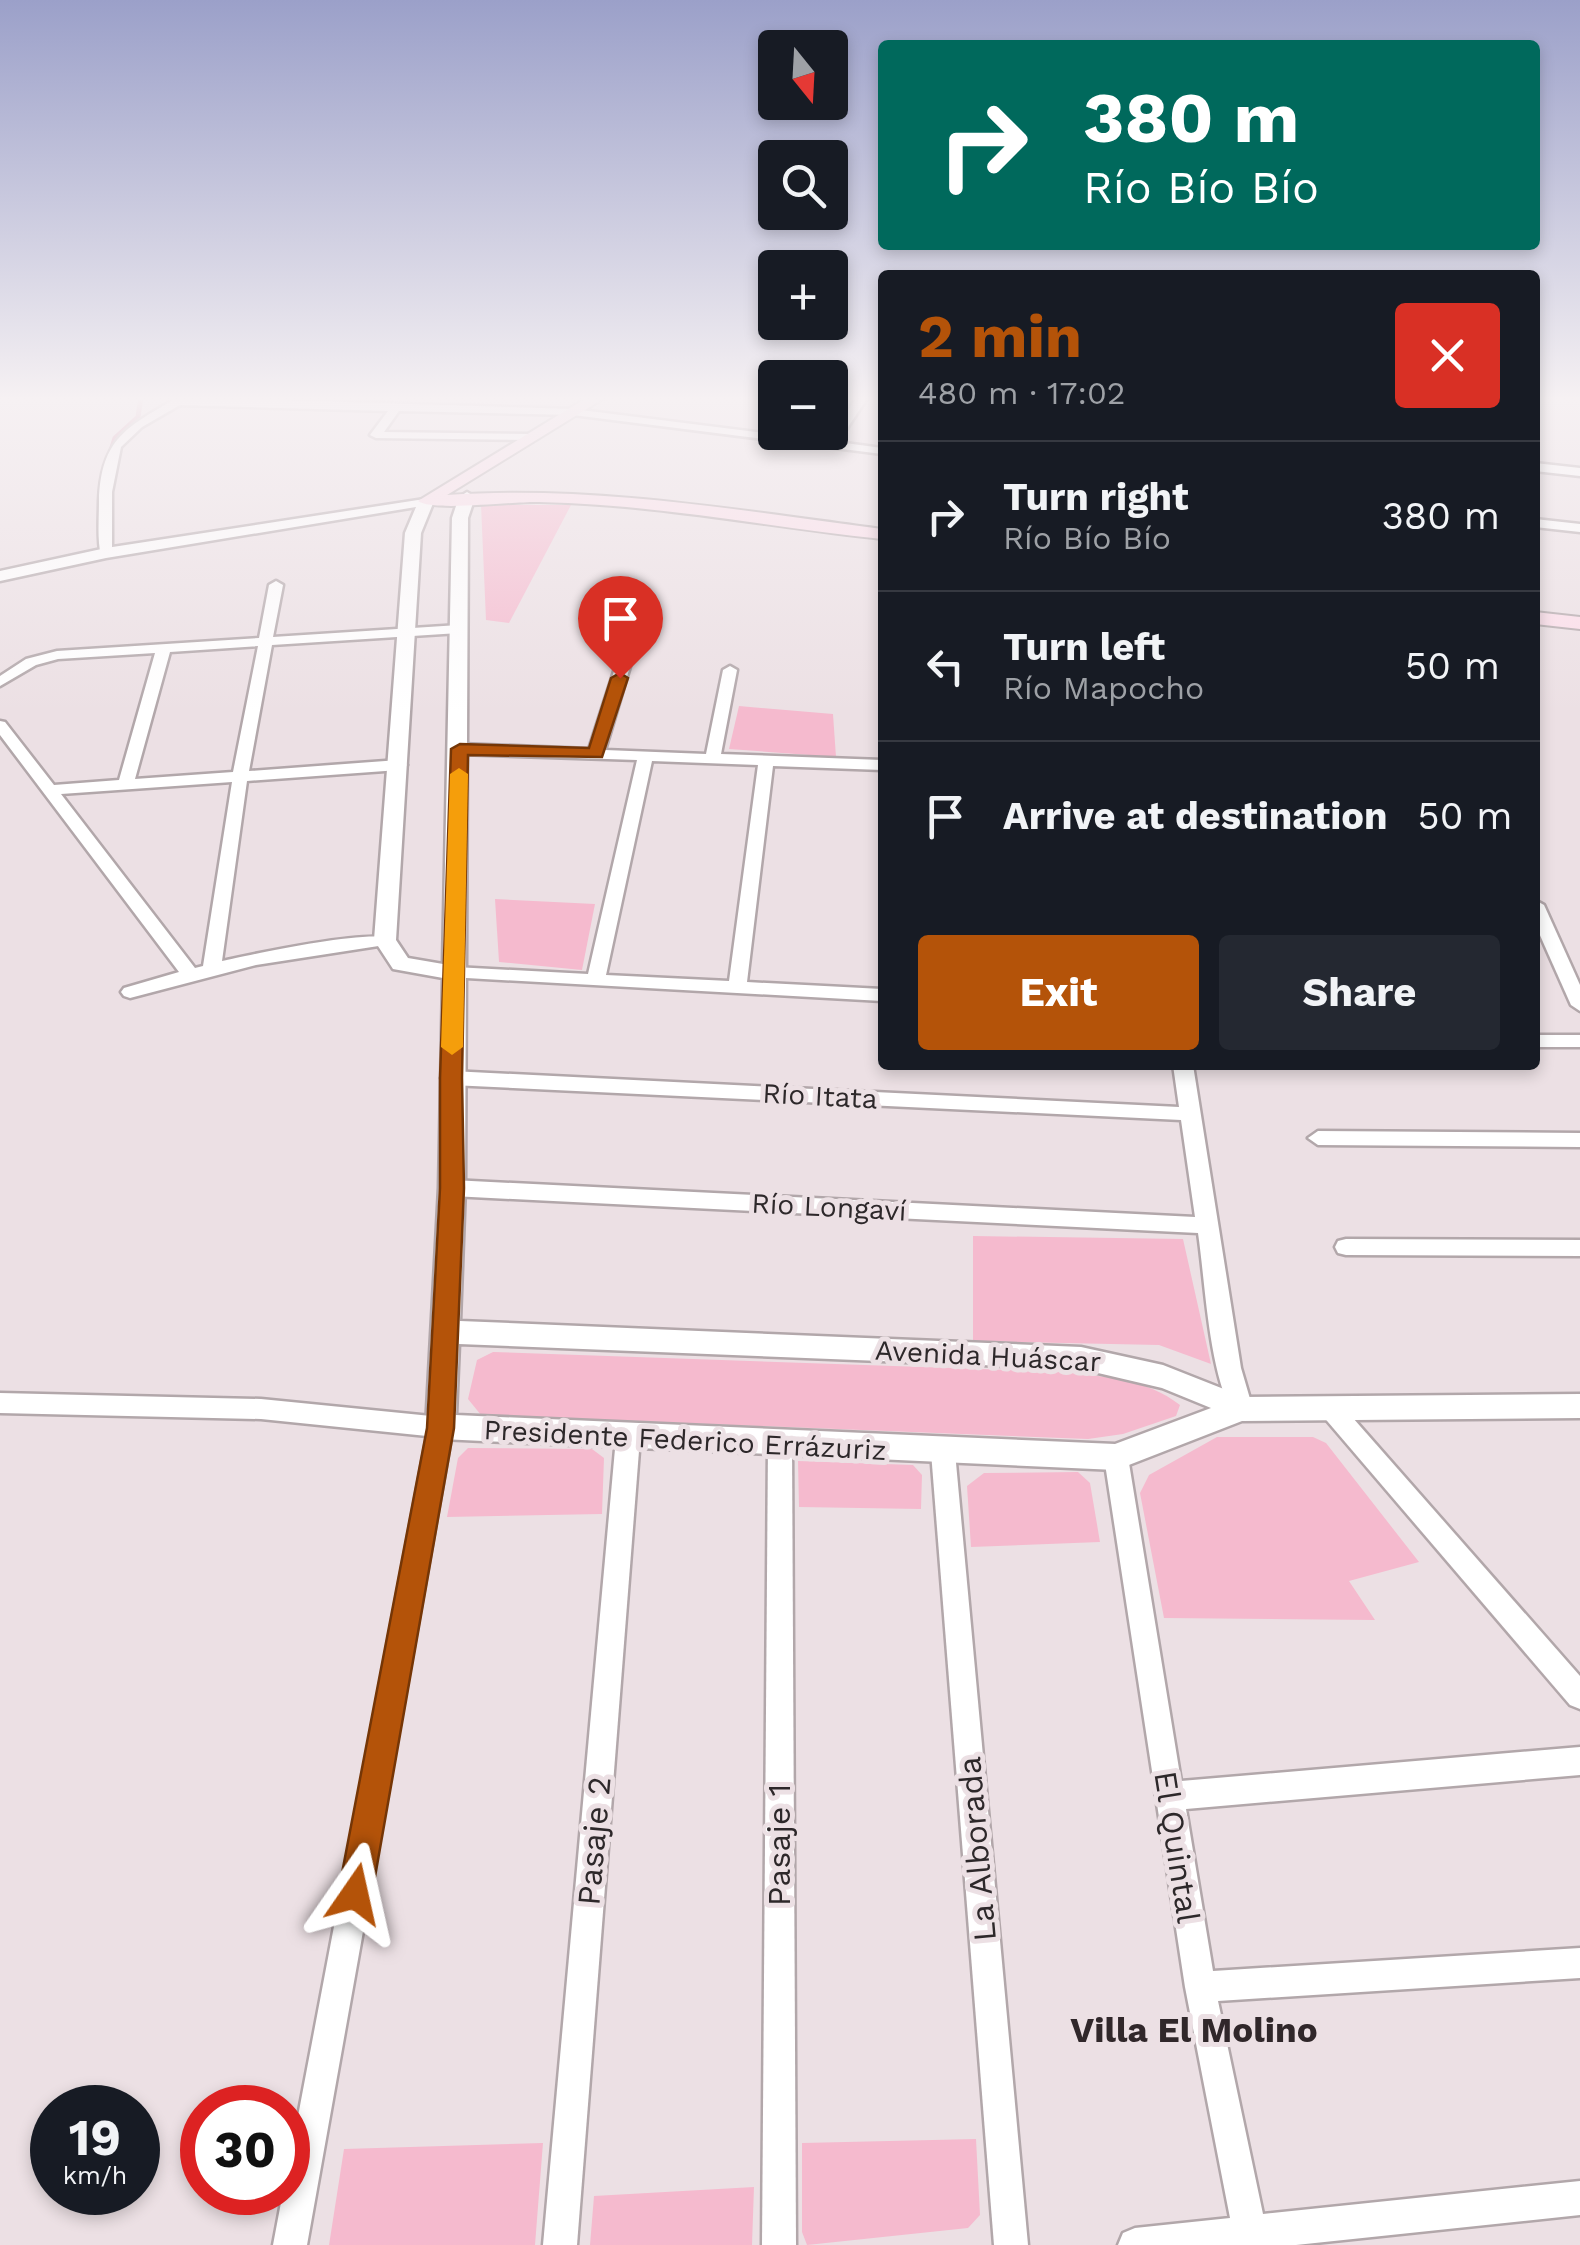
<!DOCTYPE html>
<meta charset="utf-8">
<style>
body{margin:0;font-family:"Work Sans",sans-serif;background:#242831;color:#f1f3f6;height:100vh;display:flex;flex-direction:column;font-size:38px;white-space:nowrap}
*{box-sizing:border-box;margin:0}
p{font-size:32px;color:#9ea1a6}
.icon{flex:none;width:55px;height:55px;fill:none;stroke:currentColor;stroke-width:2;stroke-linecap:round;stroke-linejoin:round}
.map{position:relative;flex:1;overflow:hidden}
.details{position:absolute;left:878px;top:270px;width:662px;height:800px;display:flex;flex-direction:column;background:#171b24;border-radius:10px;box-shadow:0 5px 15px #0003}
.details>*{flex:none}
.guide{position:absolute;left:878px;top:40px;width:662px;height:210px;border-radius:10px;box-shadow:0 5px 15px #0003;background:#00695c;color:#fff;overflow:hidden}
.needle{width:65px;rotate:162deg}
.tools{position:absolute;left:758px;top:30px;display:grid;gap:20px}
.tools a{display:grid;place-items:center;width:90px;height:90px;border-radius:10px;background:#171b24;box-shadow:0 5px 15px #0003;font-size:50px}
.speed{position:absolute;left:30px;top:2085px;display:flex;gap:20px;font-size:50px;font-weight:700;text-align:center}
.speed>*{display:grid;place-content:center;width:130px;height:130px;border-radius:50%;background:#171b24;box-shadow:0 5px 15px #0003;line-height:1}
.speed small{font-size:25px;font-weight:400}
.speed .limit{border:15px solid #d22;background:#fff;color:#111}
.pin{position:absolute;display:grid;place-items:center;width:85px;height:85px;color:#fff;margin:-102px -42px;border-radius:50% 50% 50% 0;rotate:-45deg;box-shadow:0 0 10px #0007}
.pin .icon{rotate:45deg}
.me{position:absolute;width:110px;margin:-55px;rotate:11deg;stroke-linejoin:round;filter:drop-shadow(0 0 8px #0008)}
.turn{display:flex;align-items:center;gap:35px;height:210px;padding:0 40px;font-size:45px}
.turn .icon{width:130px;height:130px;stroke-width:2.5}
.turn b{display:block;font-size:70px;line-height:85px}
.round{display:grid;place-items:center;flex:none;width:105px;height:105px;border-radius:10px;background:#242831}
.overview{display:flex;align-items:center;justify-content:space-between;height:170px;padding:0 40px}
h1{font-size:60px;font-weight:700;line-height:75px;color:#b45309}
.action{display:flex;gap:20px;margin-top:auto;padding:20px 40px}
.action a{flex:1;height:115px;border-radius:10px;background:#b45309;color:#fff;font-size:40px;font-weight:700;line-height:115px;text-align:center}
.action a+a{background:#242831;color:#f1f3f6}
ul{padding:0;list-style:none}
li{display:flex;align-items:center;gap:30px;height:150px;padding:0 40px;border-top:2px solid #363941}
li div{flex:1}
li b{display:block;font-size:38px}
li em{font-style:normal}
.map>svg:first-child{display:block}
</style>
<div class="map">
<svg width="1580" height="2245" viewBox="0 0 1580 2245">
<rect width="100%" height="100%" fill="#ece0e4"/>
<g fill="#f5bace">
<polygon points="481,505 571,505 509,623 486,620"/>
<polygon points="739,706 833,714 836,757 729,749"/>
<polygon points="495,899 595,904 582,970 499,962"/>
<polygon points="973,1236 1183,1239 1211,1364 1159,1345 973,1341"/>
<path d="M493 1352 1065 1372C1105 1377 1147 1379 1180 1405L1176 1416 1123 1434 1088 1439 481 1415 468 1399 477 1360Z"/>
<polygon points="1217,1437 1313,1437 1326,1443 1419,1562 1349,1581 1375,1620 1164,1618 1140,1493 1149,1475"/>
<polygon points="468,1448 592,1449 604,1458 602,1514 447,1517 458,1458"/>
<polygon points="798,1461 913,1465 922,1475 921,1509 799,1507"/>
<polygon points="1078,1472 1090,1483 1100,1542 971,1547 967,1486 984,1473"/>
<polygon points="976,2139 980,2215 968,2228 807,2245 802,2232 802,2143"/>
<polygon points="543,2143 535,2245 329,2245 344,2149"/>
<polygon points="754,2187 752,2245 590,2245 594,2196"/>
</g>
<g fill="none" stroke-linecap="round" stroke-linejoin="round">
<polyline stroke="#c9819b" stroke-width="5" points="106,467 115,438 138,417 141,397"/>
<g stroke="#b2a7aa" stroke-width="5">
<g id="minor">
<path d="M178 397 573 409 827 441 857 397H868L838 442 882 448V454L573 415 399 411 384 432 532 434 538 437 532 440 376 438 370 435 388 411 180 405 142 427 121 447 112 492V553L101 556C97 539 99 519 99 501 101 437 128 427 178 397Z"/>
<polygon points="1535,463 1580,468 1580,476 1535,471"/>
<polygon points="1535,519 1580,524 1580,532 1535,527"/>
<path d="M276 581 283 585 273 637 459 625 466 629 459 633 272 645 249 771 399 760 407 765 399 770 247 781 222 961C249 955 378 927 394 940L385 945 256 965 130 998 124 996 121 992 124 988 179 972 0 735V721L5 722 54 785 119 780 155 653 58 659 36 665 0 686V676L26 659 57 651 259 638 269 585ZM258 646 233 772 135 779 170 652ZM232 782 203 966 195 968 61 794Z"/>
<path d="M631 636 638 640 605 750 706 754 723 670 730 666 737 670 721 754 882 760V770L773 766 747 982 882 989V1001L449 977 446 973 449 969 455 967 588 974 637 760 460 754 452 749 460 744 589 749 624 640ZM652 761 758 765 729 981 606 975Z"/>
<polygon points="1535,900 1544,905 1580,985 1580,1011 1571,1005 1535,924"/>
<rect x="1535" y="1035" width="45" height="12"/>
<path d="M1173 1065H1193L1241 1368 1253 1409 1249 1416 1241 1419 1233 1416C1208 1365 1206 1289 1198 1233L452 1196 445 1193 442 1188 445 1183 452 1180 1195 1217 1181 1120 451 1085 441 1078 451 1071 1179 1107Z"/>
<polygon points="1318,1131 1580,1133 1580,1147 1318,1145 1308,1138"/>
<polygon points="1346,1239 1580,1240 1580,1256 1346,1255 1338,1253 1335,1247 1338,1241"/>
<polygon points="0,1393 261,1399 441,1417 449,1420 453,1427 307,2245 273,2245 283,2192 288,2192 288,2169 427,1436 261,1419 0,1413"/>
<polygon points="1330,1398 1338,1401 1580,1676 1580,1709 1570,1705 1322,1415 1318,1408 1322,1401"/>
<polygon points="628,1428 636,1431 640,1438 577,2245 543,2245 616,1438 620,1431"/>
<polygon points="780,1434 789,1437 792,1444 796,2245 762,2245 768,1444 771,1437"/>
<polygon points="943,1442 952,1445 955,1452 1028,2245 994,2245 931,1452 934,1445"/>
<polygon points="1116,1447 1125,1450 1128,1457 1181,1781 1580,1747 1580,1775 1186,1809 1213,1971 1580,1948 1580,1978 1218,2001 1263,2214 1580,2181 1580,2215 1296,2245 1118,2245 1123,2233 1135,2228 1230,2218 1185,1987 1104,1457 1107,1450"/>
</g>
</g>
<g stroke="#b2a7aa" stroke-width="5">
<path id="tertiary" d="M467 492 475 497 468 518 465 1188 460 1321 1081 1347 1163 1365 1244 1397 1580 1394V1418L1242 1421 1116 1470 441 1439 430 1436 426 1427 439 1188 443 978 393 969 374 940 405 533 416 507 106 558 0 581V571L106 548 431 498 434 501 421 533 396 940 408 958 443 964 452 518 459 497ZM459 1344 1081 1369 1162 1388 1211 1408 1115 1444 456 1415Z"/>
</g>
<g stroke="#b2a7aa" stroke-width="4">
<g id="secondary">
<path d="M588 397H606L447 495C593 485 738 510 882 529V539C768 527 654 504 539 502 515 501 432 512 418 501Z"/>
<polygon points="1535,612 1580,617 1580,629 1535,624"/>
</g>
</g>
<use href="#minor" fill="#fff" fill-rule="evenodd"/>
<use href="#tertiary" fill="#fff" fill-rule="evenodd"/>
<use href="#secondary" fill="#fcdde9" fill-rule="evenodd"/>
</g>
<linearGradient id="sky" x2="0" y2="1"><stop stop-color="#9ba0c9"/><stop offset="0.56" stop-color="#f6f1f3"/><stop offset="1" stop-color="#f6f1f3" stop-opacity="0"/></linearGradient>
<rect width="1580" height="712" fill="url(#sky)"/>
<polygon fill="#b45309" stroke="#753606" stroke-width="2.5" points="620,673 628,678 602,757 468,755 462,1078 464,1188 454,1428 372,1894 367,1906 355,1911 343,1906 338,1894 427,1428 440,1188 440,1078 451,749 460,744 589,748 611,678"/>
<polygon fill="#f59e0b" points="459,768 468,774 463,1047 452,1055 441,1047 450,774"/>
<g text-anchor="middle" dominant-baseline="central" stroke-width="10" stroke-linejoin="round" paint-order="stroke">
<g font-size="28" fill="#2d282a" stroke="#ece0e4">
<text transform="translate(820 1096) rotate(3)">Río Itata</text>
<text transform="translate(829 1207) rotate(3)">Río Longaví</text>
<text transform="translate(988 1356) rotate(3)">Avenida Huáscar</text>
<text transform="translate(685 1440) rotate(3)">Presidente Federico Errázuriz</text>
</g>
<g font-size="32" fill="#2d282a" stroke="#ece0e4">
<text transform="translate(594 1841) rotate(-85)">Pasaje 2</text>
<text transform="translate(779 1845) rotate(-90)">Pasaje 1</text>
<text transform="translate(1177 1847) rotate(81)">El Quintal</text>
<text transform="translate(977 1849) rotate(-95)">La Alborada</text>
</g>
<g font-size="35" font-weight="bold" fill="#30272a" stroke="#ece0e4">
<text x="1194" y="2030">Villa El Molino</text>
</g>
</g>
</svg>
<div class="tools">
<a><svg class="needle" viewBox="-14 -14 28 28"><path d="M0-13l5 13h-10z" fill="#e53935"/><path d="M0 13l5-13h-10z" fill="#9ea1a6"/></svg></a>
<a><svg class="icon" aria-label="search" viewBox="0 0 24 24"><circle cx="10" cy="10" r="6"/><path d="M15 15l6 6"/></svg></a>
<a>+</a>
<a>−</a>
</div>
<div class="speed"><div>19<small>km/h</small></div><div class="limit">30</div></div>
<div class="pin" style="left:620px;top:678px;background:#d93025"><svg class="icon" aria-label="arrive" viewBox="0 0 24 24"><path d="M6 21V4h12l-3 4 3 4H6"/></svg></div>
<svg class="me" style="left:355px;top:1894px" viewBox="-20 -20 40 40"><path d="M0-17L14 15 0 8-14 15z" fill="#b45309" stroke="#fff" stroke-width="4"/></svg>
<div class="guide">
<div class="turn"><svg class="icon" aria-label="right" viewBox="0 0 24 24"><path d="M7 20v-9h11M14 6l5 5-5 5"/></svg><div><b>380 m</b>Río Bío Bío</div></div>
</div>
<section class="details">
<div class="overview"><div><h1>2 min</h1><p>480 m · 17:02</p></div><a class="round" style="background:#d93025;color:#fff"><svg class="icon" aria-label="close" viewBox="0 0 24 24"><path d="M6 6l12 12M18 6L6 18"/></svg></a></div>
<ul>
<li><svg class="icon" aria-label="right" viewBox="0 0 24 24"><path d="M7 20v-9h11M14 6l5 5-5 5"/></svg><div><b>Turn right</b><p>Río Bío Bío</p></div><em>380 m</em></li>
<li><svg class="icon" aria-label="left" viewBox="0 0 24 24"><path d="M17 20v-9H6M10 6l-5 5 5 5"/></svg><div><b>Turn left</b><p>Río Mapocho</p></div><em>50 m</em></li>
<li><svg class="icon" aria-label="arrive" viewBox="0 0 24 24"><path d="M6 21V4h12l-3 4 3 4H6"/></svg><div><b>Arrive at destination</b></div><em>50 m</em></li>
</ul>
<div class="action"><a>Exit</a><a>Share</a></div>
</section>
</div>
